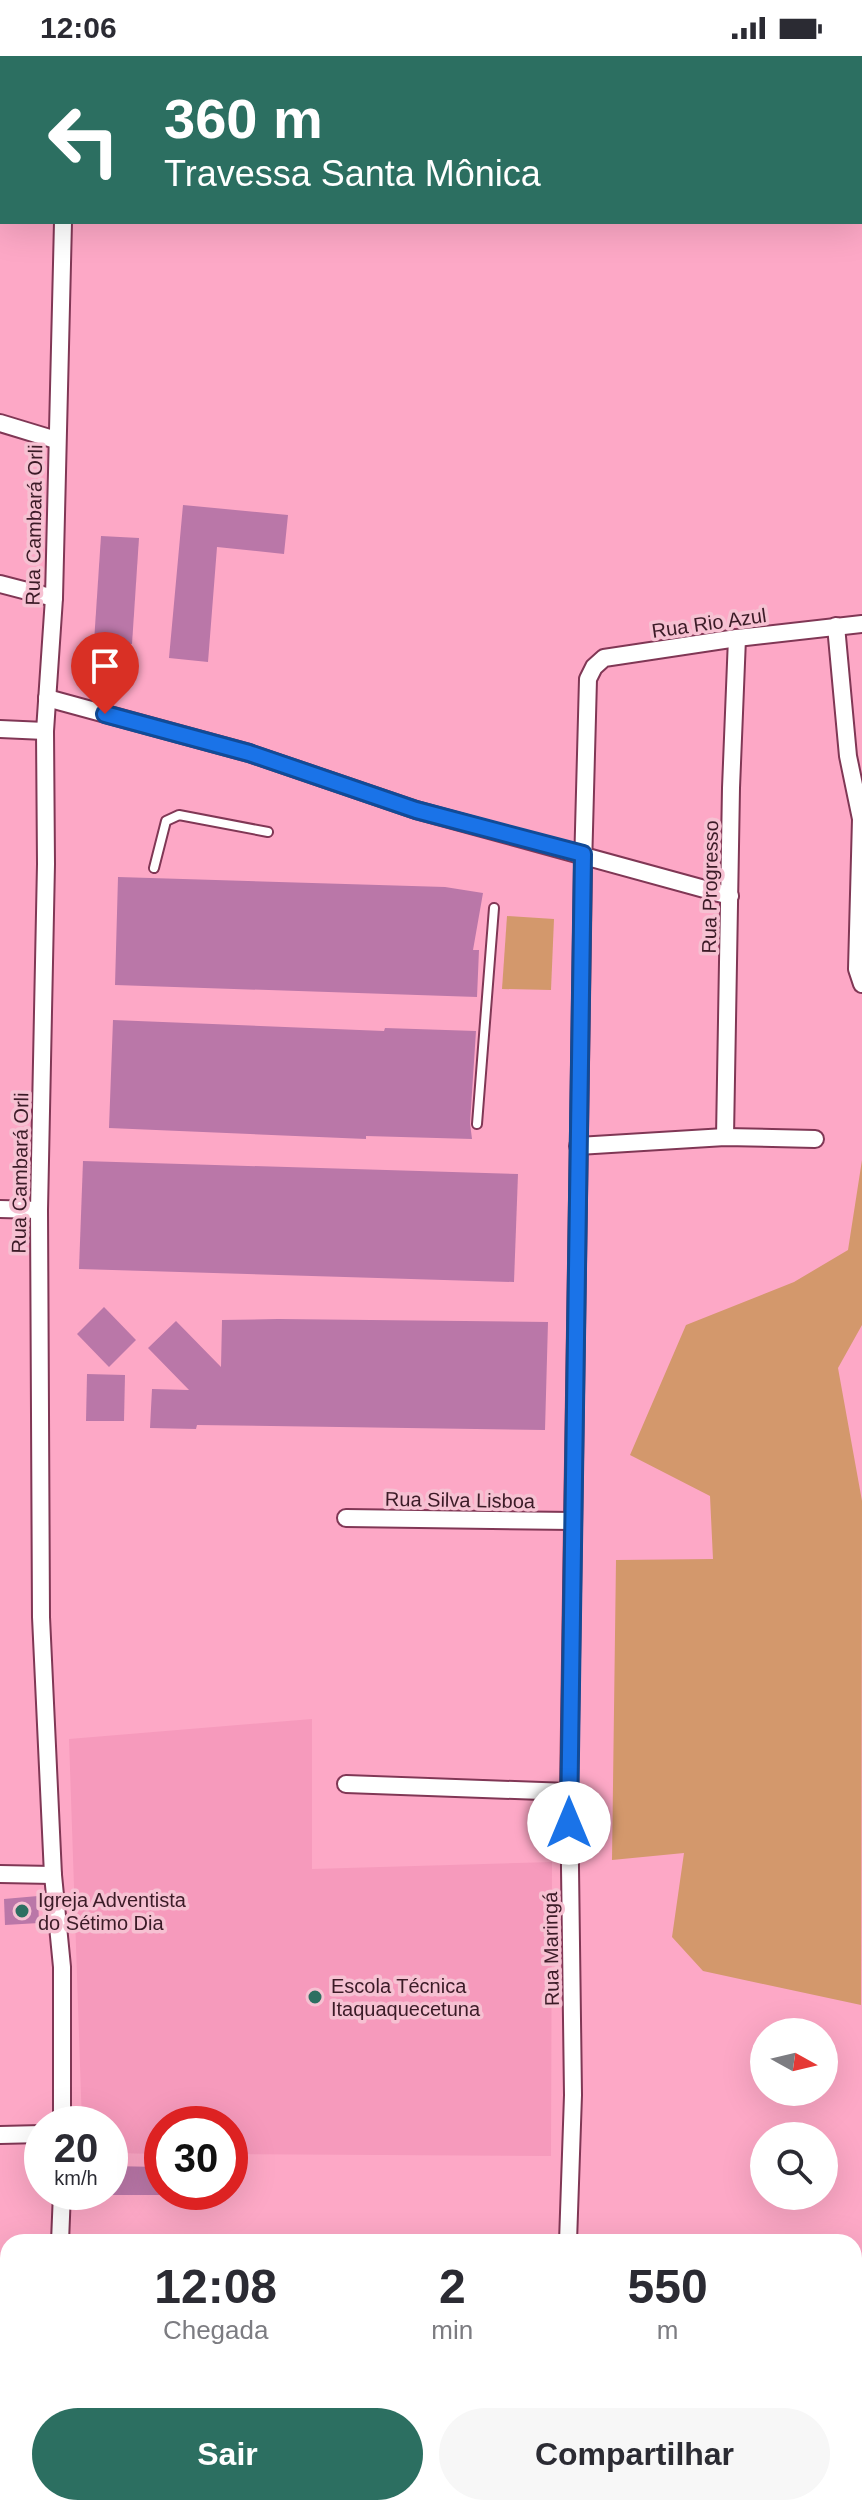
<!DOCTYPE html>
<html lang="pt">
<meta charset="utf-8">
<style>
body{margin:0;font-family:Arial,sans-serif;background:#f7f7f7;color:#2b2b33;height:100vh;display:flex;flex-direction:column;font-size:30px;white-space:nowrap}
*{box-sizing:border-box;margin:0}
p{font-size:26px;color:#7c7c81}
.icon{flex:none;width:44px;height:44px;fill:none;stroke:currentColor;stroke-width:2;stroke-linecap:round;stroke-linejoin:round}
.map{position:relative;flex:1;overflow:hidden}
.drawer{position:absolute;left:0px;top:2178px;width:862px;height:282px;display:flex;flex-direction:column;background:#fff;border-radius:24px 24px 0 0;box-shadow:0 8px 32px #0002}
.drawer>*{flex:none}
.top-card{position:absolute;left:0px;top:0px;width:862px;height:168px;box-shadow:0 8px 32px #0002;background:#2c6f61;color:#fff;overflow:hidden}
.needle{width:52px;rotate:98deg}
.tools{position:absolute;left:750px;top:1962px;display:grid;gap:16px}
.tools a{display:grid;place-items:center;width:88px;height:88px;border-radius:50%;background:#fff;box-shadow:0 8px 32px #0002;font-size:40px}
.speed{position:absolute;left:24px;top:2050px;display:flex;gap:16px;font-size:40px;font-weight:700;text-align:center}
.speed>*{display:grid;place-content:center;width:104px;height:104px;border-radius:50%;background:#fff;box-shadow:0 8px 32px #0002;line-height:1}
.speed small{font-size:20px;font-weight:400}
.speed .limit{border:12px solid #d22;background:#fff;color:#111}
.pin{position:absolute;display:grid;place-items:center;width:68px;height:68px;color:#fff;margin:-82px -34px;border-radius:50% 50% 50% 0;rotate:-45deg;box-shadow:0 0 8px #0007}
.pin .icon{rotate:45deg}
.me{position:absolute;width:88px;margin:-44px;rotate:0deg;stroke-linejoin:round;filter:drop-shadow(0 0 6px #0008)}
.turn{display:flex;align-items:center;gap:28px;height:168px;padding:0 32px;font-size:36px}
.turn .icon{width:104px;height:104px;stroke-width:2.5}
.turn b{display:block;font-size:56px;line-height:68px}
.eta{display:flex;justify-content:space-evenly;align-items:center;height:136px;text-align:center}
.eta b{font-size:48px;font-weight:700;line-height:56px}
.button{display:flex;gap:16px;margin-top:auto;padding:16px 32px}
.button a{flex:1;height:92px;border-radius:48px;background:#2c6f61;color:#fff;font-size:32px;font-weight:700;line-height:92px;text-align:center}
.button a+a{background:#f7f7f7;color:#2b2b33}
.status{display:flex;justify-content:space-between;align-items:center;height:56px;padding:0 40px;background:#fff;direction:ltr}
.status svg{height:22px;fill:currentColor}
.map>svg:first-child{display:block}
</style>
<div class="status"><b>12:06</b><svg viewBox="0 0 49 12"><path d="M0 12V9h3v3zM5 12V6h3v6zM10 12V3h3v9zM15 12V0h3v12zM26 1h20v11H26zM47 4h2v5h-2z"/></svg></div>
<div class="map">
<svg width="862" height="2459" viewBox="0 0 862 2459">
<rect width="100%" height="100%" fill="#fda8c6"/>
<polygon fill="#f69abc" points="312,1663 312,1813 552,1806 551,2100 230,2098 230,2068 162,2068 162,2098 110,2097 110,2068 82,2068 69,1683"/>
<g fill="#d3986c">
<polygon points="507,860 554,863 551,934 502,933"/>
<polygon points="862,1104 862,1269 838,1312 862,1445 861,1949 703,1915 672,1881 684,1797 612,1804 616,1504 713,1503 710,1440 630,1399 686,1269 794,1226 848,1194"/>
</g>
<g fill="#ba77a8">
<polygon points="183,449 288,459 284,498 217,491 208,606 169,602"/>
<polygon points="101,480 139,482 132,588 94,586"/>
<polygon points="118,821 445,831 483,837 473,894 479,894 477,941 115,929"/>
<polygon points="113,964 384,975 385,972 476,975 470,1067 472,1083 366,1080 366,1083 109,1072"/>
<polygon points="83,1105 518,1118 514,1226 79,1213"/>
<polygon points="104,1251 136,1284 109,1311 77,1278"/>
<polygon points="278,1263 548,1266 545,1374 197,1369 196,1373 150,1372 152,1333 189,1334 148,1292 176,1265 221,1311 222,1264"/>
<polygon points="87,1318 125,1319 124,1365 86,1365"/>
<polygon points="38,1840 39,1867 5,1869 4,1843"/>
<polygon points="110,2110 159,2111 159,2139 110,2139"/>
</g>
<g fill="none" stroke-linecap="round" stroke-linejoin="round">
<g stroke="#803755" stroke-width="12">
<g id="lane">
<polyline points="154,812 166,765 179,759 268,776"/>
<polyline points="477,1068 494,852"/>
</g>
</g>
<g stroke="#803755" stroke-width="20">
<g id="street">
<polyline points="72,2 73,0"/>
<polyline points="0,72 2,73"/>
<polyline points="0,367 56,384"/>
<polyline points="0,528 54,542"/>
<polyline points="836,570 848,700 861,763 857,913 862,928"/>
<polyline points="47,642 249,697 416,754 730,840"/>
<polyline points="0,673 45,675"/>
<polyline points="725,1081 731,732 737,582"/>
<polyline points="578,1090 725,1081 815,1083"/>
<polyline points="0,1153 39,1154"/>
<polyline points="346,1462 573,1465"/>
<polyline points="346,1728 569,1736"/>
<polyline points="0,1818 53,1819"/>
<polyline points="62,2068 62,1911 53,1819 41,1561 39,1154 46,808 45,675 54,542 63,166"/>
<polyline points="0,2079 42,2078"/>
<polyline points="60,2186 62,2136"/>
<polyline points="568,2186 573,2039 569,1736 583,811 588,623 594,611 604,602 737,582 862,568"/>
<polyline points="854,2259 859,2259"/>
<polyline points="854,2445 862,2443"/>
<polyline points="569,2452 569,2459"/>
<polyline points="55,2459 56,2452"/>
<polyline points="778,2459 825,2452"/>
</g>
</g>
<use href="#lane" stroke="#fff" stroke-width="8"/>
<use href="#street" stroke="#fff" stroke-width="16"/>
</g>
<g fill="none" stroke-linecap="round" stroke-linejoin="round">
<g stroke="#114b97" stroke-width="20">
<polyline id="route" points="105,658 249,697 416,754 583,798 569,1767"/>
</g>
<use href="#route" stroke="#1a73e8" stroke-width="14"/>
</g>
<g fill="#2c6f61" stroke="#f6c1d2" stroke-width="3">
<circle cx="22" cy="1855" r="8"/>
<circle cx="315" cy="1941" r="8"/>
</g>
<g text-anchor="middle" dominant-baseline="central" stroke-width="7" stroke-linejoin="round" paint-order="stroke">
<g font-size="20" fill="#3b1b27" stroke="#f6c1d2">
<text transform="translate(34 469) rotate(-89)">Rua Cambará Orli</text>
<text transform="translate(709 567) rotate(-8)">Rua Rio Azul</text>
<text transform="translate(710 831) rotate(-89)">Rua Progresso</text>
<text transform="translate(20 1117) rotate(-89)">Rua Cambará Orli</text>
<text transform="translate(460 1444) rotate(1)">Rua Silva Lisboa</text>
<text transform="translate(551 1893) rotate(-91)">Rua Maringá</text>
</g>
<g font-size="20" fill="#3b1b27" stroke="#f6c1d2" text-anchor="start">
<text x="38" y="1844">Igreja Adventista<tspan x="38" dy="23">do Sétimo Dia</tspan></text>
<text x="331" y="1930">Escola Técnica<tspan x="331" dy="23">Itaquaquecetuna</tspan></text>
</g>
</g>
</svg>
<div class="tools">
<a><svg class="needle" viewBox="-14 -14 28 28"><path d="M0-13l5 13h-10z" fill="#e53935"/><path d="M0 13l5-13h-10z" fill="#7c7c81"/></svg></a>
<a><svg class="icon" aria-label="search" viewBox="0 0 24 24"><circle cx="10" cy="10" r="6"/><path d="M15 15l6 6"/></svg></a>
</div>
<div class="speed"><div>20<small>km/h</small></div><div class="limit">30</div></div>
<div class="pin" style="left:105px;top:658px;background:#d93025"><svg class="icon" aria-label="arrive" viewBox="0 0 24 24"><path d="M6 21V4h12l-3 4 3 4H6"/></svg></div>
<svg class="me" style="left:569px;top:1767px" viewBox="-20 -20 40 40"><circle r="19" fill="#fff"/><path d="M0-13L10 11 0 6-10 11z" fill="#1a73e8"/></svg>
<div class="top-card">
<div class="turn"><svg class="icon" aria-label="left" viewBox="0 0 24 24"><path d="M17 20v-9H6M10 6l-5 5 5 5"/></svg><div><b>360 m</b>Travessa Santa Mônica</div></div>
</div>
<section class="drawer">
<div class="eta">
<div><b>12:08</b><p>Chegada</p></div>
<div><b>2</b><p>min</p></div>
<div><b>550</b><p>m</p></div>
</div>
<div class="button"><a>Sair</a><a>Compartilhar</a></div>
</section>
</div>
